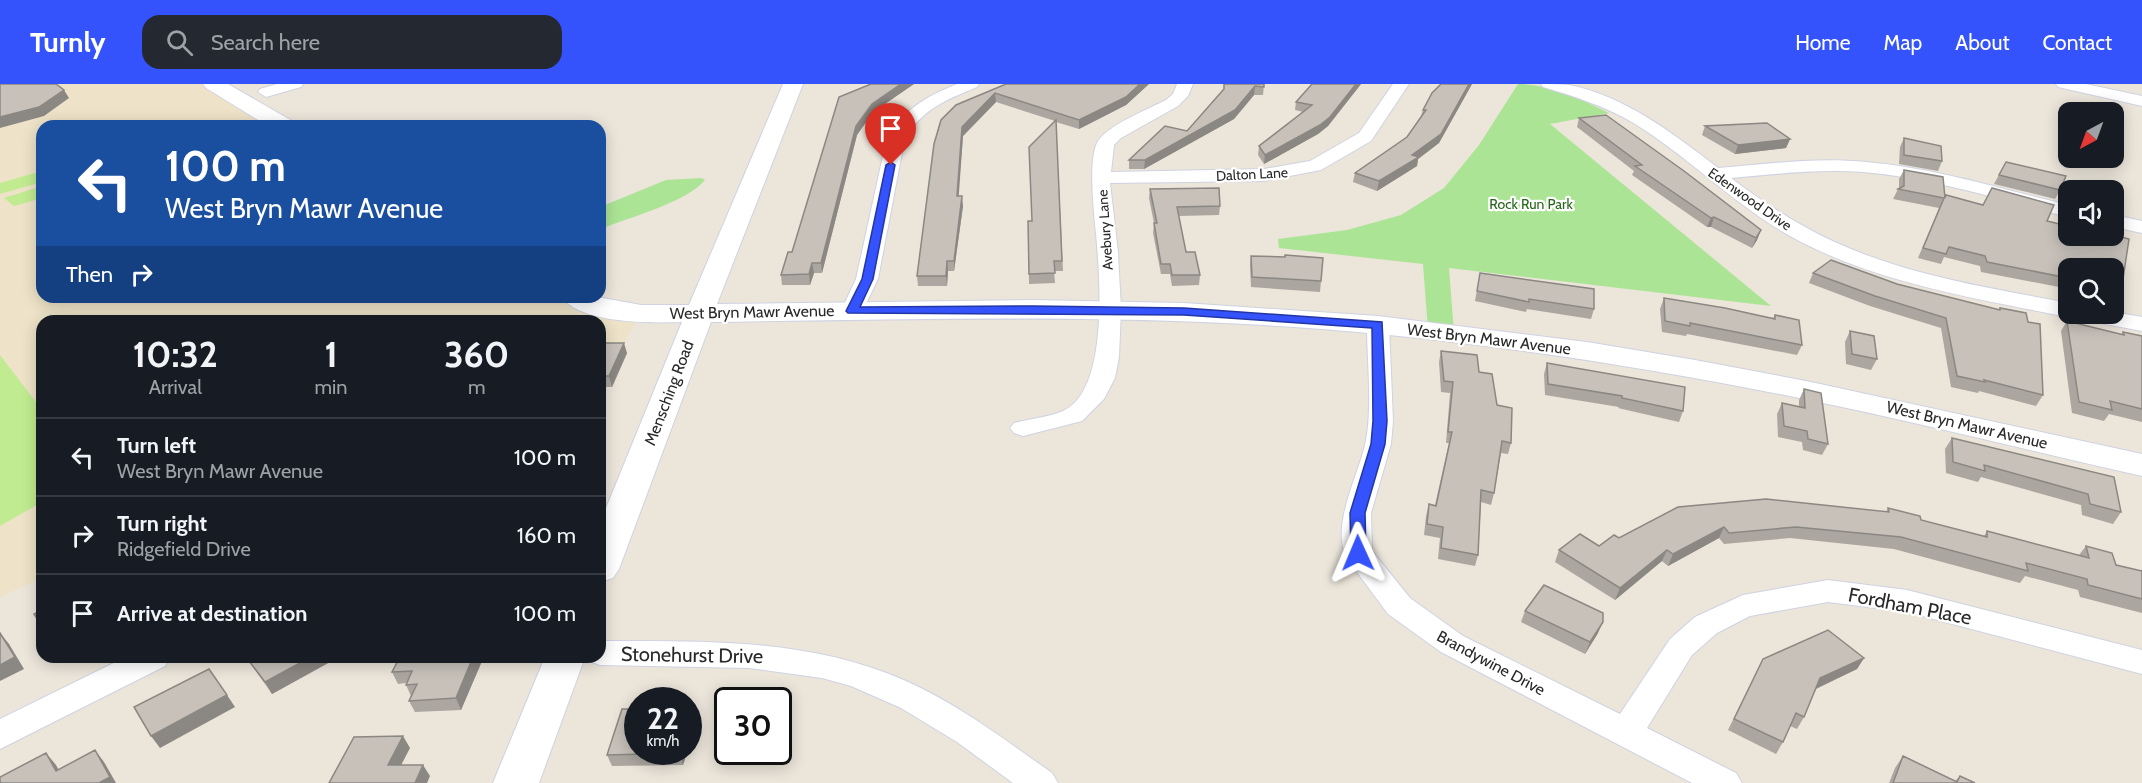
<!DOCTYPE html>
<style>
body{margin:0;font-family:Cabin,sans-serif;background:#242831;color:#f1f3f6;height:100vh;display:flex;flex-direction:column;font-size:22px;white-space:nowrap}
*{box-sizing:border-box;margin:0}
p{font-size:20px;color:#9ea1a6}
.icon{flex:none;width:33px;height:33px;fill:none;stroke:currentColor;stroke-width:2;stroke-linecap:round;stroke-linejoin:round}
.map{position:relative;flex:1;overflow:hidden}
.drawer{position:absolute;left:36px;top:231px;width:570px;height:348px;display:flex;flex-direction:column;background:#171b24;border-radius:18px;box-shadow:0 3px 15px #0003}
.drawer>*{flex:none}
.hud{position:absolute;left:36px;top:36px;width:570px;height:183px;border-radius:18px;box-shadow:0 3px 15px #0003;background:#1a4fa0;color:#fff;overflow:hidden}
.needle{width:39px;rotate:221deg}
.controls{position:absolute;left:2058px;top:18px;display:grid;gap:12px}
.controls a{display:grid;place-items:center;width:66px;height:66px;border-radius:12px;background:#171b24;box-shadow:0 3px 15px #0003;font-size:30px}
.speed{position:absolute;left:624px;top:603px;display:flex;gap:12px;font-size:30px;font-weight:700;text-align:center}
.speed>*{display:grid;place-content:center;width:78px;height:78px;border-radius:50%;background:#171b24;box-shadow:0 3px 15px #0003;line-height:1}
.speed small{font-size:15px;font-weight:400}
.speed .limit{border:3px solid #111;border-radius:9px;background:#fff;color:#111}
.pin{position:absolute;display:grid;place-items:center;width:51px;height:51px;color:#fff;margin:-62px -26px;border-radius:50% 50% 50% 0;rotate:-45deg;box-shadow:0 0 6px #0007}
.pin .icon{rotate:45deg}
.me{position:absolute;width:66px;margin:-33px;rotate:359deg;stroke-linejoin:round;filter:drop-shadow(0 0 4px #0008)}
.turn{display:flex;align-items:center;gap:21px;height:126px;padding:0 30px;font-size:27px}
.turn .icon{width:78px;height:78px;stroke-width:2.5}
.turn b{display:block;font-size:42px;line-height:51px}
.then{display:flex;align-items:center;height:57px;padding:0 30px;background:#0003;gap:12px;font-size:22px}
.eta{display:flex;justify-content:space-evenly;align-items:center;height:102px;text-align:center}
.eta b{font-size:36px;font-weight:800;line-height:42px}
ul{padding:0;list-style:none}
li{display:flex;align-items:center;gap:18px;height:78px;padding:0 30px;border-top:2px solid #363941}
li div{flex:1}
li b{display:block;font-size:22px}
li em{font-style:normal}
header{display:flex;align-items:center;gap:36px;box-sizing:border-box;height:84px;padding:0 30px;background:#3553fd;color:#fff}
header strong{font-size:28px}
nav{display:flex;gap:33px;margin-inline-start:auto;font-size:21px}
.search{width:420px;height:54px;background:#242831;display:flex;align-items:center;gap:15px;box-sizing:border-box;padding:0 21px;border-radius:18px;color:#9ea1a6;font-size:22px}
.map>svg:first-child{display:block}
</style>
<header>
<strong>Turnly</strong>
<div class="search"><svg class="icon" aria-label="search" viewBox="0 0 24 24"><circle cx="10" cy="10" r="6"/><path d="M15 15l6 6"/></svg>Search here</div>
<nav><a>Home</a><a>Map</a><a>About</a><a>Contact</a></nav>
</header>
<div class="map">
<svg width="2142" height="699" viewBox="0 0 2142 699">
<rect width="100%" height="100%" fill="#ebe5da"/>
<polygon fill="#eee3c8" points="0,0 215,0 286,42 42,42 42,213 576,213 641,230 622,262 600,264 600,237 42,237 42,494 0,513"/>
<g fill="#ace495">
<path d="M1518 0C1549 0 1581 15 1609 29L1550 40 1771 222 1449 184 1454 249 1428 246 1423 180 1279 164 1278 155 1347 146 1401 131 1444 104 1479 61Z"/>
<path d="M701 94 705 96C687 118 628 134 600 145V123L666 96Z"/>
</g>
<g fill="#c1eb90">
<polygon points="42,87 42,98 0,110 0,99"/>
<polygon points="42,102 42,114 14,122 4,114"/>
<polygon points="0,271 42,326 42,418 0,442"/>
</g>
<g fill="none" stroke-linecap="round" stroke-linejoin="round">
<g stroke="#cfd2e2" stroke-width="2">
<g id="minor">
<polygon points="277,0 303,0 301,3 266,13 258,8 260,5"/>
<path d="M957 0H979L977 3C946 16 919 26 904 58L878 195 860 232 852 234 844 232 841 227 856 195 886 58C902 26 925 13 957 0Z"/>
<path d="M1177 0H1193L1188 12 1178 22 1121 54 1114 61 1111 88 1264 85 1310 77 1359 49 1393 0H1409L1371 57 1321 86 1264 97 1110 99 1118 168 1121 226 1119 273 1115 294 1104 315 1082 337 1023 352 1014 349 1010 344 1014 339C1029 335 1049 333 1063 327 1109 306 1100 193 1096 150 1094 129 1088 78 1097 59 1105 42 1149 25 1166 16L1173 10Z"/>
<path d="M1541 0C1550 0 1560 0 1569 1 1625 12 1674 50 1718 84 1767 80 1817 73 1866 78 1935 84 2001 105 2068 121V133C2001 116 1933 94 1863 88 1819 85 1775 90 1731 94 1764 119 1799 142 1837 159 1910 192 1990 204 2068 219V230L2114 228 2142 233V247L2079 235 2076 230 2068 233C1974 214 1875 199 1790 152 1733 120 1688 72 1632 38 1604 22 1574 12 1543 3Z"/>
<polygon points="2056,0 2086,0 2142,12 2142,22 2058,3"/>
<polygon points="2114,131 2142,137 2142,149 2114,143"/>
<path d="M1378 234 1386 236 1389 241 1393 337 1391 360 1371 429 1372 467 1410 514 1463 552 1620 630 1670 555 1695 533 1743 511 1828 496 1907 506 2142 566V590L1907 528 1828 518 1750 532 1717 549 1692 571 1647 644 1736 689 1742 699H1692L1441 568 1388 530 1348 476C1329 445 1358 392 1365 361 1373 327 1367 277 1367 241L1370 236Z"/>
<path d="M600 557C703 557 809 554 906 597 958 620 1005 656 1052 689L1058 699H1013L957 658 901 624 851 602 822 594 749 584 600 581 589 577 586 573H600Z"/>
<polygon points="126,573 170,573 165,582 0,665 0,635"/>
</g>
</g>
<g stroke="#cfd2e2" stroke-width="2">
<g id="tertiary">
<polygon points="203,0 228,0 292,37 295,42 268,42 206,4"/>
<path d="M783 0H803L717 220 1033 216 1184 219 1378 232 1587 258 1695 276 1811 298 2142 370V392C2031 367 1921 339 1809 316 1667 287 1523 264 1379 250 1157 228 933 235 711 238L619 485 613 494 600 498V439L682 238C651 239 581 240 562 213H597L641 221H689Z"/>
<polygon points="545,573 585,573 539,699 493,699"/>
</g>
</g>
<use href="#minor" fill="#fff" fill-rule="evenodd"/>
<use href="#tertiary" fill="#fff" fill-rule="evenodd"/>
</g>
<g fill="#aba6a0">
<polygon points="871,0 914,0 873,28 857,51 822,189 814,189 810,201 782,201 781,191"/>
<polygon points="1006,0 1149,0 1126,21 1079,45 1056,38 1063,187 1054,187 1055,199 1029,200 1028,137 1032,137 1055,37 996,18 963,52 958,112 963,122 954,187 948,187 947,202 918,202 917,192 934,60"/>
<polygon points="1264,0 1263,11 1254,11 1234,35 1144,85 1129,85 1129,76 1187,47 1224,5"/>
<polygon points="1312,0 1361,0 1328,42 1318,50 1264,80 1258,71 1259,62 1303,28 1295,26 1296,18"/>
<polygon points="1441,0 1472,0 1439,59 1418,75 1417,82 1377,107 1353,98 1355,89 1407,53 1421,32 1423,26"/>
<polygon points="1579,34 1761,146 1757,156 1752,164 1711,143 1707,143 1632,91 1634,87 1577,43"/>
<polygon points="1705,42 1790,55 1786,64 1735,70 1702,51"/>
<polygon points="1904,54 1942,77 1938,87 1899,80 1900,63"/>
<polygon points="2006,78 2060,106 2055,115 1994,100"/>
<polygon points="1904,86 1945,114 2047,137 2068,152 2114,151 2120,215 2114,225 2114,184 2068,184 2068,198 2064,204 1981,188 1980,182 1944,173 1941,180 1918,174 1939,124 1893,115 1898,105 1899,104 1899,95"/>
<polygon points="1150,105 1220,122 1219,131 1179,132 1186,168 1200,191 1199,201 1172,202 1170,190 1161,190 1153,149 1154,139 1149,114"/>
<polygon points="1251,172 1321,197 1320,208 1251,203 1250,182"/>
<polygon points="1480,189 1594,225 1591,235 1527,225 1526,228 1475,217"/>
<polygon points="1813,189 1897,200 1998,226 2000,224 2043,311 2036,322 1979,307 1978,309 1951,303 1941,244 1870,222 1809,199"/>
<polygon points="1664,214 1773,234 1775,231 1802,261 1797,271 1687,250 1686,252 1662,248 1660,225"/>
<polygon points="2067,237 2121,251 2123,248 2142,252 2142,338 2109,330 2104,337 2072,329 2061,247"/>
<polygon points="1850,247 1877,275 1871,286 1846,280 1845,258"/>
<polygon points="600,259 627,269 612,303 606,303 600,317"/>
<polygon points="1441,267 1479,288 1497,321 1511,359 1508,370 1501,369 1494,409 1491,421 1481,418 1478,471 1475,482 1438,475 1440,454 1424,451 1426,432 1429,420 1435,421 1449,359 1446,359 1450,309 1441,308 1439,278"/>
<polygon points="1547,279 1683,327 1679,338 1618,324 1619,323 1545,311 1544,290"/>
<polygon points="1804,305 1828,360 1822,371 1803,366 1802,358 1778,353 1777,330 1782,319 1799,323 1799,316"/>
<polygon points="1952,354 2114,393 2121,428 2113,440 2082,431 2081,421 1981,393 1978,398 1946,389 1945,365"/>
<polygon points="1678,423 1886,428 1888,424 1921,436 1984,452 1987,447 2079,471 2086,462 2116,481 2142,487 2142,529 2080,513 2078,506 2025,492 2020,499 1894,465 1790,454 1724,460 1719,454 1668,482 1662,477 1615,516 1555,478 1559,466 1599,462 1619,454"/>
<polygon points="1525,527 1598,549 1585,570 1521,538"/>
<polygon points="246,573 339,573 272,610"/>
<polygon points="1864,574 1857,585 1816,605 1804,633 1797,645 1790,642 1783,658 1776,670 1728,646 1763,575"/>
<polygon points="482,577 461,626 415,628 409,617 411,612 406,601 406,599 398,600 392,588"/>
<polygon points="687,668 683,681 612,682 607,671"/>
<polygon points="1903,672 1955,697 1960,692 1975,699 1889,699 1895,684"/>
</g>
<g fill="#8b8782">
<polygon points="901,0 914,0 873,28 857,51 822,189 821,179 856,42 872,20"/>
<polygon points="1140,0 1149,0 1126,21 1079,45 1079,36"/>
<polygon points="1356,0 1361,0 1328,42 1318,50 1264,80 1265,71"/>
<polygon points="1469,0 1472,0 1439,59 1418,75 1417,82 1377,107 1379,97"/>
<polygon points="1255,2 1254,11 1234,35 1144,85 1145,76"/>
<polygon points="64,6 69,14 44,32 0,44 0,33"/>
<polygon points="995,9 996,18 963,52 958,122 957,112 962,43"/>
<polygon points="1790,55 1786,64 1735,70 1738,61"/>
<polygon points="962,112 963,122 954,187 954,177"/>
<polygon points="1714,133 1711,143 1707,143 1711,134"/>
<polygon points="1761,146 1757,156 1752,164 1756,154"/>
<polygon points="947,177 948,187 947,202 946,192"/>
<polygon points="812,179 814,189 810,201 809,190"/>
<polygon points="624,259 627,269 612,303 609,292"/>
<polygon points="603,292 606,303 600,317 600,299"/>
<polygon points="1724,443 1719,454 1668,482 1673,470"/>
<polygon points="1667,466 1662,477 1615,516 1620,504"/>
<polygon points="1603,538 1598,549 1585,570 1590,558"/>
<polygon points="0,549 9,560 24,585 0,597"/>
<polygon points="311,573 339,573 272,610 265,598"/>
<polygon points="473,573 480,573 482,577 461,626 456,614"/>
<polygon points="1864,574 1857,585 1813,606 1820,594"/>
<polygon points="227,611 235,623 160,664 151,652"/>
<polygon points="692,623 695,635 688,661 688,636"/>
<polygon points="403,652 410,664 395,693 388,681"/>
<polygon points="95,666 104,678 116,699 99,699"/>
<polygon points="680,668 687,668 683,681 680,669"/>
<polygon points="46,669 56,681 66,699 56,687"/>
<polygon points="423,681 430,692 427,699 415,699"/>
</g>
<g fill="#c7c1ba" stroke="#8b8782" stroke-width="1.5">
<polygon points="0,0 56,0 64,6 39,23 0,33"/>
<polygon points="871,0 901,0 872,20 856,42 821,179 812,179 809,190 781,191 788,168 792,168 839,13"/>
<polygon points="1006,0 1140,0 1126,13 1079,36 995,9 962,43 957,112 962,112 954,177 947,177 946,192 917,192 934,60 941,36 956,21"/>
<polygon points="1224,0 1264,0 1264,3 1255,2 1235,26 1145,76 1129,76 1165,42 1187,47 1224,5"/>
<polygon points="1312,0 1356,0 1330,33 1320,41 1265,71 1259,62 1312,21 1296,18"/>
<polygon points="1441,0 1469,0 1441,50 1412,71 1419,73 1379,97 1355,89 1407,53 1426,26 1423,26 1432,9"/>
<polygon points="1606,31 1684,87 1761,146 1756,154 1714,133 1711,134 1635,82 1642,81 1579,34"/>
<polygon points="1056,36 1062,177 1054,177 1055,189 1029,190 1028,137 1032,137 1029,63"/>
<polygon points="1767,39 1790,55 1738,61 1705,42"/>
<polygon points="1904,54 1941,62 1942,77 1904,71"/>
<polygon points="2006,78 2066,92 2060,106 1999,91"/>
<polygon points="1904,86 1943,93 1945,114 1946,111 1983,121 1992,104 2054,121 2047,137 2068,142 2068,152 2114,151 2129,155 2120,215 2117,216 2114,208 2114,184 2068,184 2068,194 1987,178 1985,172 1949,163 1946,170 1923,164 1944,114 1898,105 1904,102"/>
<polygon points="1219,104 1220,122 1177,123 1186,168 1195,168 1200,191 1172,191 1170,180 1161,180 1154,139 1157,139 1150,105"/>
<polygon points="1285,171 1323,174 1321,197 1252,193 1251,172 1285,173"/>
<polygon points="1831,176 1897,200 2000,226 2000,224 2026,229 2028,238 2040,240 2043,311 1984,296 1985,298 1957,292 1946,234 1875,212 1813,189"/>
<polygon points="1480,189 1594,205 1594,225 1529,215 1529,218 1477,207"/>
<polygon points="1664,214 1725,224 1775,235 1775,231 1799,236 1802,261 1690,239 1690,242 1665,237"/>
<polygon points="2067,237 2124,251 2123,248 2142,252 2142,325 2110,317 2112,326 2079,318"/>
<polygon points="1850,247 1874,252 1877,275 1852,270"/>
<polygon points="600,259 624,259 609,292 603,292 600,299"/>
<polygon points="1441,267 1477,271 1479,288 1492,290 1497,321 1512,324 1511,359 1502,357 1494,409 1481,406 1478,471 1441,464 1443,443 1427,440 1429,420 1436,422 1452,348 1448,348 1453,298 1444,297"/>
<polygon points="1547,279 1685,303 1683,327 1622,314 1622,312 1548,300"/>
<polygon points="1804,305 1821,309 1828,360 1808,355 1807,347 1784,342 1782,319 1805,324"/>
<polygon points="1952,354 2114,393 2121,428 2090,420 2088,410 1984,381 1985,387 1953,378"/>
<polygon points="1766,415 1889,428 1888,424 1920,432 1921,436 1987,453 1987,447 2089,474 2086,462 2112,469 2116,481 2142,487 2142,515 2088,501 2087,495 2026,479 2028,487 1901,453 1796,443 1729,449 1724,443 1673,470 1667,466 1620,504 1559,466 1580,450 1599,462 1614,451 1619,454 1678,423"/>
<polygon points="1544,501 1603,529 1603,538 1590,558 1525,527"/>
<polygon points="42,526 42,542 34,530"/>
<polygon points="1828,546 1864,574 1820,594 1804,633 1796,629 1783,658 1734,635 1763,575"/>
<polygon points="0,549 15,573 0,581"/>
<polygon points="246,573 311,573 265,598"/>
<polygon points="400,573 473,573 456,614 409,617 417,600 406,601 412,587 392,588"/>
<polygon points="209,585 227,611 151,652 134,623"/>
<polygon points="688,623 692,623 688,636"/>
<polygon points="622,625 638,625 638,668 680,668 680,669 607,671"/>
<polygon points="403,652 388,681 423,681 415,699 329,699 354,653"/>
<polygon points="95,666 110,693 99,699 1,699 0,697 0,693 46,669 56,687"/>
<polygon points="1903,672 1957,698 1960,692 1975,699 1893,699"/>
</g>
<polygon fill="#3553fd" stroke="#2236a4" stroke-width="1.5" points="891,78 895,81 873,195 860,223 1033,222 1184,224 1382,238 1387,337 1385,360 1365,429 1366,469 1364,472 1353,472 1351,469 1350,429 1371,360 1373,337 1372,244 1184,231 848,229 846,227 862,195 886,81"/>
<g text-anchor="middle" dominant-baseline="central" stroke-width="4.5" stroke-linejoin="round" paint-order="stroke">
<g font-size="14" fill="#292929" stroke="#fff">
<text transform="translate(1252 90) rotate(-3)">Dalton Lane</text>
<text transform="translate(1750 115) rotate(35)">Edenwood Drive</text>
<text transform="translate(1105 146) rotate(-94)">Avebury Lane</text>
</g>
<g font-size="14" fill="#256618" stroke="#fff">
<text x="1531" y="120">Rock Run Park</text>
</g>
<g font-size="16" fill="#292929" stroke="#fff">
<text transform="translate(752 228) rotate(-1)">West Bryn Mawr Avenue</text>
<text transform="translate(1489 255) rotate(7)">West Bryn Mawr Avenue</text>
<text transform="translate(669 309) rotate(-69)">Mensching Road</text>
<text transform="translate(1967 341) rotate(13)">West Bryn Mawr Avenue</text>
<text transform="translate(1491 579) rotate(28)">Brandywine Drive</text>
</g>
<g font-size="20" fill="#292929" stroke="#fff">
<text transform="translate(1910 522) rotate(11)">Fordham Place</text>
<text transform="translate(692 571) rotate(1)">Stonehurst Drive</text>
</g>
</g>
</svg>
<div class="controls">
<a><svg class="needle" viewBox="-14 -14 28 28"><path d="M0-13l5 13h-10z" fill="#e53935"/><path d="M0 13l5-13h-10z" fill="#9ea1a6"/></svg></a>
<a><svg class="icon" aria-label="sound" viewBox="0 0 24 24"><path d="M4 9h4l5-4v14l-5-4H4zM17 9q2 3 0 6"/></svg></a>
<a><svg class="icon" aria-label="search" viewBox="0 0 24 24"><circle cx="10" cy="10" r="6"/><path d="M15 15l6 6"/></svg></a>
</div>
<div class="speed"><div>22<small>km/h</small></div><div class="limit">30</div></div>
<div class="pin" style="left:891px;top:81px;background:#d93025"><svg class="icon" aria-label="arrive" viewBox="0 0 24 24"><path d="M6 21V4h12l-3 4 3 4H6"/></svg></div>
<svg class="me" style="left:1358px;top:469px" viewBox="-20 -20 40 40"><path d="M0-17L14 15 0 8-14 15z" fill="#3553fd" stroke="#fff" stroke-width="4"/></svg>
<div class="hud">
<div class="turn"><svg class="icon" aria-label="left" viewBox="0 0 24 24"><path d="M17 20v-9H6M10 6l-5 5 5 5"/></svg><div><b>100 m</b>West Bryn Mawr Avenue</div></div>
<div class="then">Then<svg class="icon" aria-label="right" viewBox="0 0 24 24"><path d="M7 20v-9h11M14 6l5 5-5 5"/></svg></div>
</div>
<section class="drawer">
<div class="eta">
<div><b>10:32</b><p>Arrival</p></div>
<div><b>1</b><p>min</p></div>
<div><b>360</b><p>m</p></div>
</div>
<ul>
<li><svg class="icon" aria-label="left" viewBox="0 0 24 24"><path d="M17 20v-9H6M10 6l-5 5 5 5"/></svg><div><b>Turn left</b><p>West Bryn Mawr Avenue</p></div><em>100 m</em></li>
<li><svg class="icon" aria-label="right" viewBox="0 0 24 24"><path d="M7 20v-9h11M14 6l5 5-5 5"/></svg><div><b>Turn right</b><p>Ridgefield Drive</p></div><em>160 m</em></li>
<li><svg class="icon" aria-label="arrive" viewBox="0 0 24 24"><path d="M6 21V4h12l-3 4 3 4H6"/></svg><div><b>Arrive at destination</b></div><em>100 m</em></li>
</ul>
</section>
</div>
